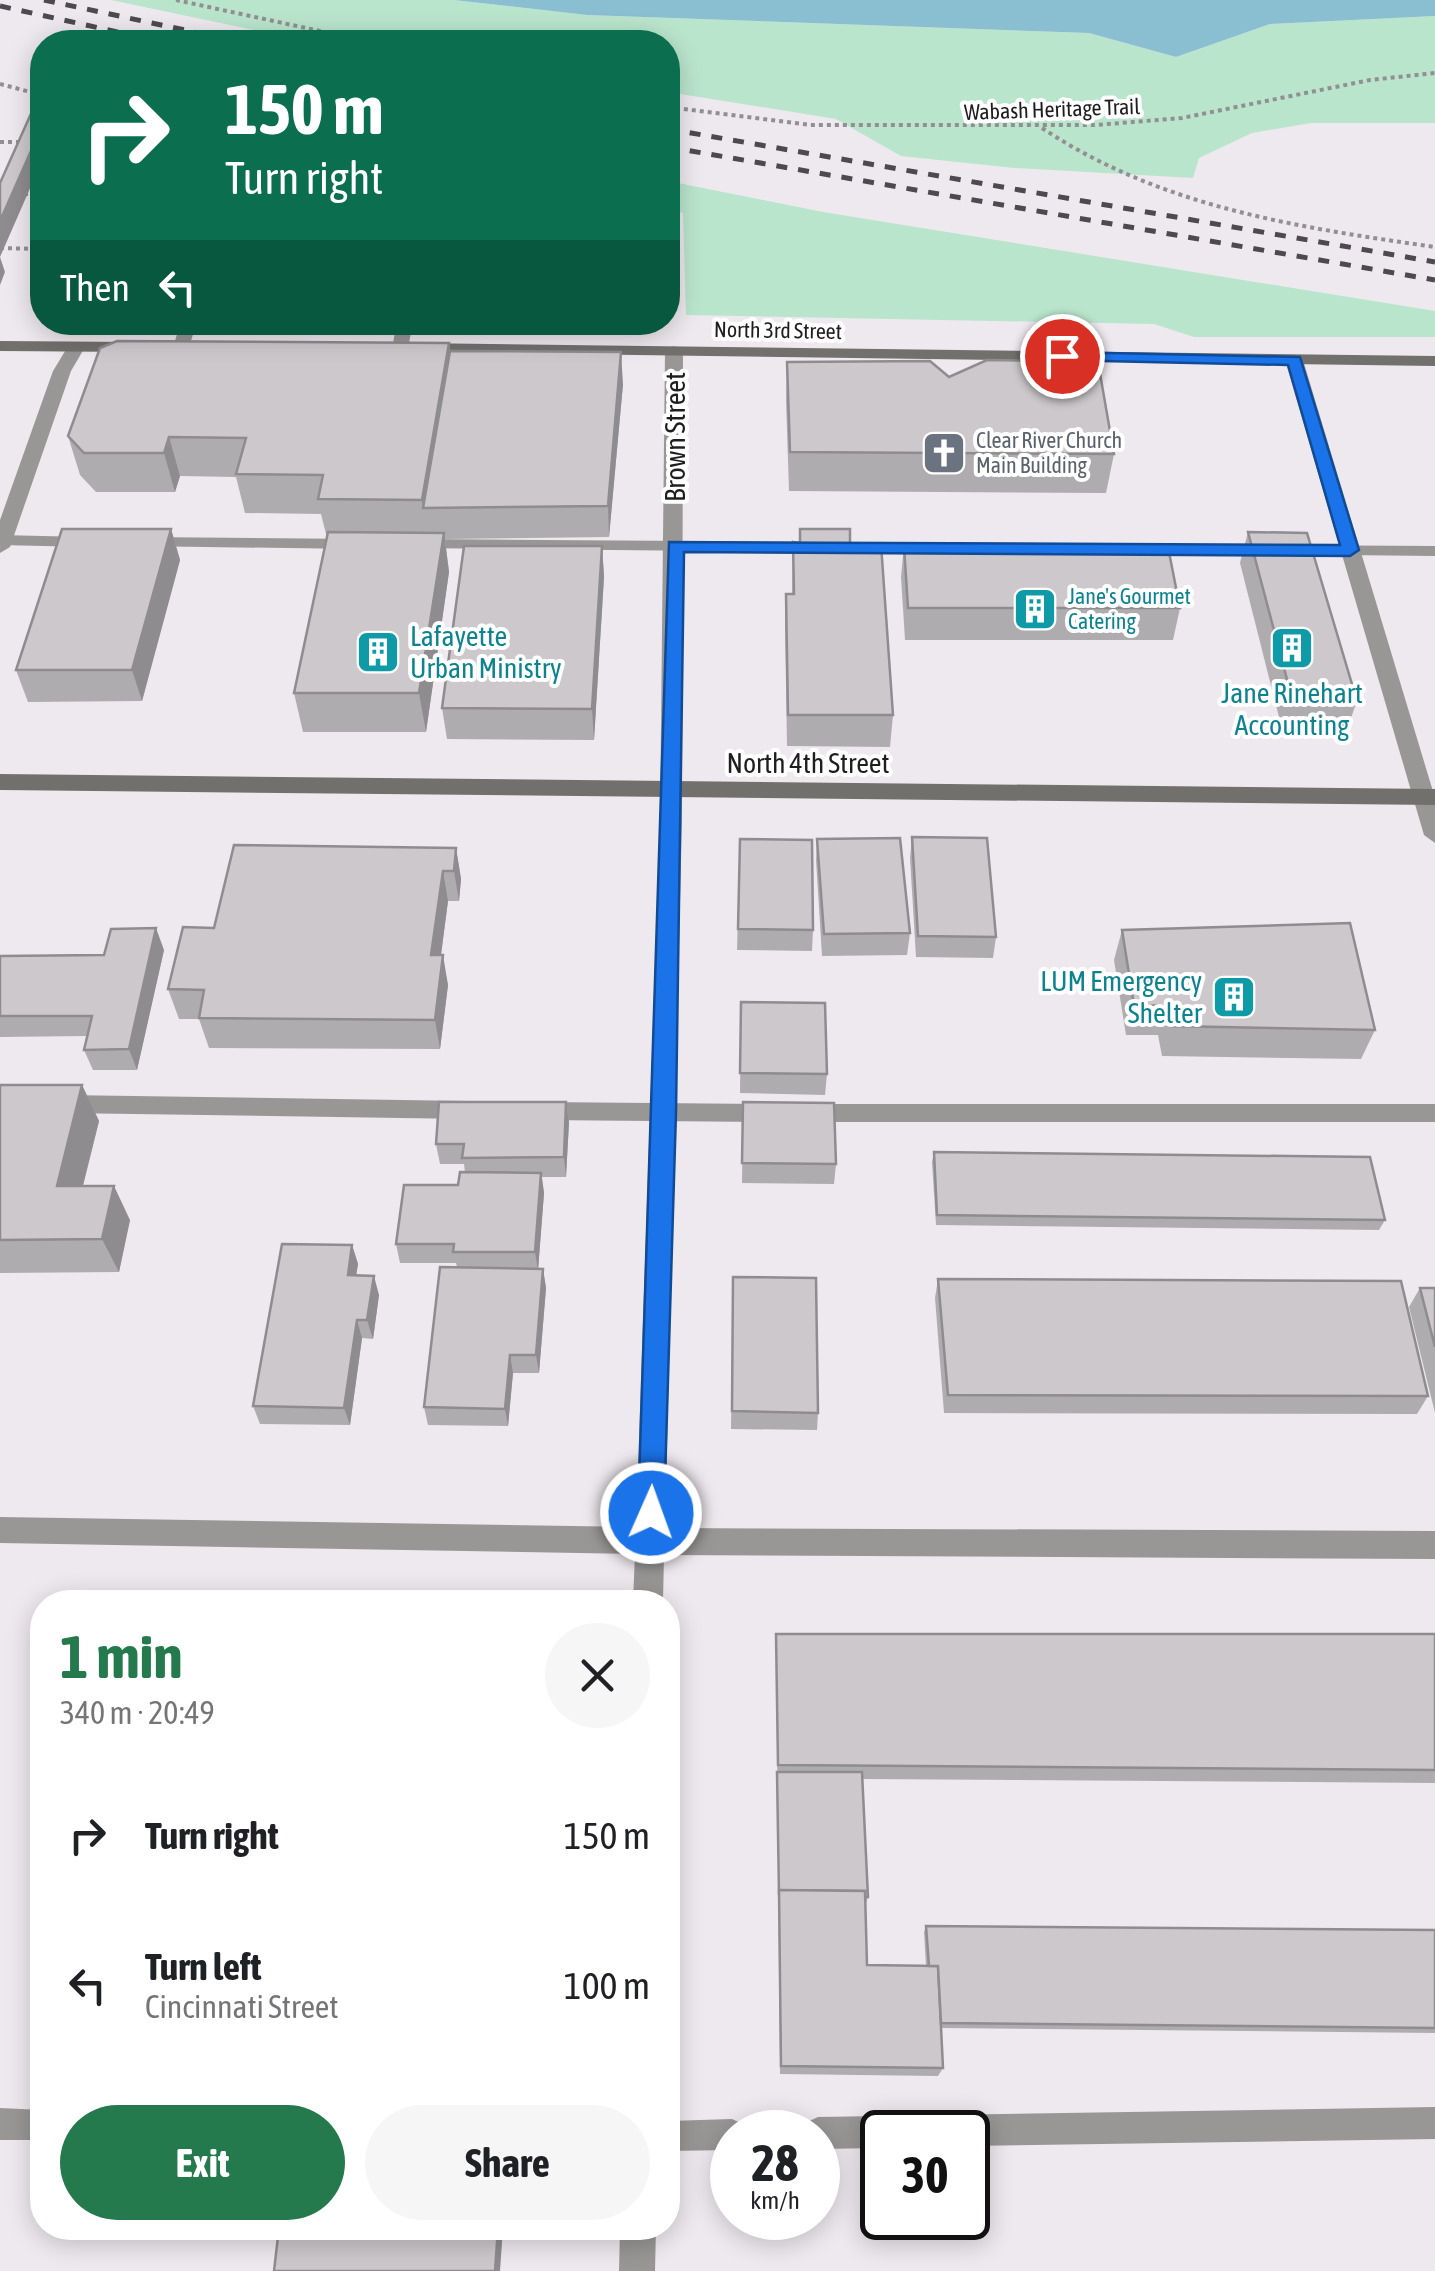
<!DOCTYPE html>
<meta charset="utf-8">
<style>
body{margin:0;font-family:"Asap Condensed",sans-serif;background:#f6f6f6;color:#202124;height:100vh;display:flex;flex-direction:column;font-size:38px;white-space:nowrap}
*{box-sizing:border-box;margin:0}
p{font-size:32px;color:#757577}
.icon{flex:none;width:55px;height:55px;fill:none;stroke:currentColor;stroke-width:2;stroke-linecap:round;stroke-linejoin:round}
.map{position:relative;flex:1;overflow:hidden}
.sheet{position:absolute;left:30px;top:1590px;width:650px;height:650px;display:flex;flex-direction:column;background:#fff;border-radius:40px;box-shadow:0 5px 25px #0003}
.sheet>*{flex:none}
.hud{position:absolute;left:30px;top:30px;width:650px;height:305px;border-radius:40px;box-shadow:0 5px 25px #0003;background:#0b6e4f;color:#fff;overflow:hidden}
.speed{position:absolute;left:710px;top:2110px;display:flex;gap:20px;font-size:50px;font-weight:700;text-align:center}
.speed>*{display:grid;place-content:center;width:130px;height:130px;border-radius:50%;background:#fff;box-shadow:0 5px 25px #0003;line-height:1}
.speed small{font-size:25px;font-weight:400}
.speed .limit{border:5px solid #111;border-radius:15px;background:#fff;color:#111}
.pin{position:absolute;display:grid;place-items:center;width:85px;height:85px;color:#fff;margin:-42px;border:5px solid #fff;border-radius:50%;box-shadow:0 2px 10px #0007}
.me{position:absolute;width:110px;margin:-55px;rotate:2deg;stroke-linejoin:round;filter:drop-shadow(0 0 8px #0008)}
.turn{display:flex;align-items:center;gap:35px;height:210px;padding:0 30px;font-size:45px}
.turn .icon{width:130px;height:130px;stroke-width:2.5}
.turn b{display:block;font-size:70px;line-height:85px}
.then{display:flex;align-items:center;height:95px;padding:0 30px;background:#0003;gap:20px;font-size:38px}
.round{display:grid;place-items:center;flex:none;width:105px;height:105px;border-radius:52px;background:#f6f6f6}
.overview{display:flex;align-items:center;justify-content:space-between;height:170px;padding:0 30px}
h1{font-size:60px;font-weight:700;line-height:75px;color:#257a4d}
.button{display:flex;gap:20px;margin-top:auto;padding:20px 30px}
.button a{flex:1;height:115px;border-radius:60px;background:#257a4d;color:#fff;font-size:40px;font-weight:700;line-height:115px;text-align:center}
.button a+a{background:#f6f6f6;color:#202124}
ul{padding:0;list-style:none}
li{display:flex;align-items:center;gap:30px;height:150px;padding:0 30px}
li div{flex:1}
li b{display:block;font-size:38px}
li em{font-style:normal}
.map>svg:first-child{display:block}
</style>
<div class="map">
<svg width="1435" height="2271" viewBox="0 0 1435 2271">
<rect width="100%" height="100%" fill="#eee9ee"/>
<g fill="#bae5cd">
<polygon points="111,0 454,0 587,15 1089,33 1176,57 1270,24 1435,16 1435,123 1311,123 1252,133 1199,158 1193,178 1014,168 901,156 836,119 668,92 668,42 310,42"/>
<polygon points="668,181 823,212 1435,311 1435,337 1194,337 1154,324 686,315 683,213 668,209"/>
</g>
<polygon fill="#8abfd2" points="454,0 1435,0 1435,16 1270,24 1176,57 1089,33 587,15"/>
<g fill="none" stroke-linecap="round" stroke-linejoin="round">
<g stroke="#928f92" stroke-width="4" stroke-dasharray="4 4" stroke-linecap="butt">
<polyline points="176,0 371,42"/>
<polyline points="0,84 42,95"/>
<polyline points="668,107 810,125 1096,125 1182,118 1370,80 1435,73"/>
<path d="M1042 128C1161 207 1295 227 1435 247"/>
<polyline points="0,142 42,142"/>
<polyline points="24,194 42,194"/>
<polyline points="0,248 42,249"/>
</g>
<g fill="#999796" fill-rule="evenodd">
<polygon points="181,322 197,322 189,347 181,352 173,347"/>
<polygon points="397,322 413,322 408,348 400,353 392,348"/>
<polygon points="0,535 86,537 95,542 86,547 0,545"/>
<polygon points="143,537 356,539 365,544 356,549 137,546 137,538"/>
<polygon points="418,539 821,542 830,547 821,552 412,548 409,544"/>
<polygon points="853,542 931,542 940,547 931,552 847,551 844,547"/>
<polygon points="1138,544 1435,546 1435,556 1132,553 1132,545"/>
<polygon points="64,1095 467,1101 475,1104 478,1110 475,1116 467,1119 64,1113 56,1110 53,1104 56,1098"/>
<polygon points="539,1102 772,1104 780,1107 783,1113 780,1119 772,1122 539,1120 531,1117 528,1111 531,1105"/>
<polygon points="804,1104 1435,1104 1435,1122 804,1122 796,1119 793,1113 796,1107"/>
<polygon points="1435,2107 1435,2139 968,2146 968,2132 882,2132 882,2148 818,2149 818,2132 803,2132 807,2122 818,2117"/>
<polygon points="0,2108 42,2110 42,2140 0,2140"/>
<polygon points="732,2119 743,2124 747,2132 732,2132 732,2150 668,2151 668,2121"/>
</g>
<g fill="#999796" fill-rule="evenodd">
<polygon points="70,343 85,347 71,371 10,547 0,553 0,520 53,371"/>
<polygon points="674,346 683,351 682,820 665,1528 1435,1531 1435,1559 664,1555 663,1602 633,1602 635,1554 0,1543 0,1517 636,1527 660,820 665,351"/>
<polygon points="1288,356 1303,360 1435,798 1435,843 1424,835 1285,360"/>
<polygon points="620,2228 656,2228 655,2271 619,2271"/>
</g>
<g fill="#72706d" fill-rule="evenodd">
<polygon points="0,341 135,342 144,347 135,352 0,351"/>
<polygon points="415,343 1435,356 1435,366 409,352 409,344"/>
<polygon points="0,774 1435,789 1435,805 0,790"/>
</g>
<g stroke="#4c4a4c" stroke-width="5" stroke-dasharray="11 11" stroke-linecap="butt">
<polyline points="44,0 241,42"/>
<polyline points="0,6 163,42"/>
<polyline points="668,129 1435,262"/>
<polyline points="668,147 1435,280"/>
</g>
</g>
<g fill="#afacaf">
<polygon points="449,343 450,351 623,384 609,537 445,539 449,572 426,732 303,732 294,693 327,538 321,514 245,513 236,477 180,476 175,492 96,492 80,475 68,436"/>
<polygon points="787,362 949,377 1114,454 1106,493 789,491 786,401"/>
<polygon points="171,529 180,560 142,701 28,702 16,670"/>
<polygon points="800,529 850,544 893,715 890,747 787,746 785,625 786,594 792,594 793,542 800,543"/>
<polygon points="1248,532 1357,701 1346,732 1283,733 1240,563"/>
<polygon points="602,546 604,577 594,740 447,739 442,708"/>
<polygon points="904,546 1180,608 1173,640 905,640 901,577"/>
<polygon points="912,837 996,937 993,958 916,957 910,858"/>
<polygon points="740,839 813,930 812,951 737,950"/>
<polygon points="817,839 910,933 907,955 822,956 816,860"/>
<polygon points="456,848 461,879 459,901 448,901 441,955 448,985 440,1049 209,1048 199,1019 179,1019 168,989 214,928"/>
<polygon points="1122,930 1375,1030 1361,1059 1162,1056 1158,1035 1126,1035 1114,960"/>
<polygon points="164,950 137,1070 93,1070 84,1050 87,1036 0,1037 0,956 104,955"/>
<polygon points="741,1002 827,1074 825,1095 740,1093"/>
<polygon points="0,1085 82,1085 99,1121 83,1186 130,1220 119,1272 0,1273"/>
<polygon points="566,1102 569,1122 566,1177 542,1177 544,1193 538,1269 543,1269 546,1288 539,1373 513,1373 508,1426 428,1425 424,1407 457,1267 456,1263 400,1263 396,1244 458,1185 465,1173 464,1164 440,1164 436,1144"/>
<polygon points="743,1102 836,1164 834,1184 742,1183"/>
<polygon points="934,1152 1385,1220 1379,1230 936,1225 932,1162"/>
<polygon points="352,1245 358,1264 356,1276 379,1295 373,1339 362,1338 350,1425 260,1424 253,1406"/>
<polygon points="733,1277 818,1413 817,1430 731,1429"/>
<polygon points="938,1279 1428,1396 1417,1414 944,1413 935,1298"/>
<polygon points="1420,1288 1435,1288 1435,1413 1409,1307"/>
<polygon points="776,1634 1435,1634 1435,1783 862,1779 868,1897 866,1903 867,1965 926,1966 924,1932 926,1926 1435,1930 1435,2033 941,2028 943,2068 938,2076 780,2074"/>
</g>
<g fill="#8f8c8f">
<polygon points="42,126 42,161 0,257 5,272 0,285 0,221"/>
<polygon points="449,343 454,382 423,508 422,500"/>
<polygon points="621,352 623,384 609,537 608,506"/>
<polygon points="169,437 180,476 175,492 164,453"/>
<polygon points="171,529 180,560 142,701 132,670"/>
<polygon points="444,533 449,572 426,732 419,693"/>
<polygon points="602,546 604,577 594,740 592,709"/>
<polygon points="456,848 461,879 459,901 454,871"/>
<polygon points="443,871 448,901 437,985 431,955"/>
<polygon points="156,928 164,950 137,1070 129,1049"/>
<polygon points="443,955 448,985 440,1049 435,1020"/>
<polygon points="82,1085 99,1121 74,1221 57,1186"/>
<polygon points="566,1102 569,1122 566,1177 564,1157"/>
<polygon points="541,1173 544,1193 538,1271 535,1252"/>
<polygon points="114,1186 130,1220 119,1272 102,1239"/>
<polygon points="352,1245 358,1264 353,1294 348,1275"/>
<polygon points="543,1269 546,1288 539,1373 536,1355"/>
<polygon points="374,1276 379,1295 373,1339 367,1320"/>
<polygon points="357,1320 362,1338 350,1425 344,1408"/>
<polygon points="510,1355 513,1373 508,1426 505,1409"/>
<polygon points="498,2228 503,2228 500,2271 495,2271"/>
</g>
<g fill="#ccc8cc" stroke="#8f8c8f" stroke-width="2.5">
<polygon points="42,89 42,126 0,221 0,183"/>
<polygon points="117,341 449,343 422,500 318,499 323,475 236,474 246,438 169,437 164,453 84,453 68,436 100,348"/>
<polygon points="450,351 621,352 608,506 423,508"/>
<polygon points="987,360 1098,362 1114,454 790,452 787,362 930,361 949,377"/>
<polygon points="62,529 171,529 132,670 16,670"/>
<polygon points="800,529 850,529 850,544 881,544 893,715 788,715 786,594 794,594 793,542 800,543"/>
<polygon points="328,532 444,533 419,693 294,693"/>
<polygon points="1248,532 1307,533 1357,701 1293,702"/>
<polygon points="464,546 602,546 592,709 442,708"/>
<polygon points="904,546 1168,547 1180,608 908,608"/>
<polygon points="912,837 987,838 996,937 918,936"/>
<polygon points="900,838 910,933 824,934 817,839"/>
<polygon points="740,839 812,840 813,930 738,929"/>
<polygon points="234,845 456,848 454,871 443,871 431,955 443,955 435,1020 199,1018 204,990 168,989 183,927 214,928"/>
<polygon points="1350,923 1375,1030 1171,1026 1167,1006 1134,1005 1122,930"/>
<polygon points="156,928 129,1049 84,1050 92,1016 0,1016 0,956 104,955 111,929"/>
<polygon points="741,1002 825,1003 827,1074 740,1073"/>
<polygon points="0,1085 82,1085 57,1186 114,1186 102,1239 0,1240"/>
<polygon points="439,1102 566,1102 564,1157 462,1158 464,1144 436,1144"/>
<polygon points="743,1102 834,1103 836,1164 742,1163"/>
<polygon points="934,1152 1370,1157 1385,1220 937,1215"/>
<polygon points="460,1172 541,1173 535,1252 453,1252 454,1244 396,1244 404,1185 458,1185"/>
<polygon points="282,1244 352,1245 348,1275 374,1276 367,1320 357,1320 344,1408 253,1406"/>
<polygon points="440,1267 543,1269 536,1355 510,1355 505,1409 424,1407"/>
<polygon points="733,1277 816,1278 818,1413 732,1411"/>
<polygon points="938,1279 1401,1281 1428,1396 948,1395"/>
<polygon points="1420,1288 1435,1288 1435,1347"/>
<polygon points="776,1634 1435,1634 1435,1770 778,1765"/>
<polygon points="777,1772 862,1772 868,1897 865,1897 865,1891 779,1890 779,1895"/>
<polygon points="779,1890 865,1891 867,1965 938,1966 943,2068 781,2066"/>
<polygon points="926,1926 1435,1930 1435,2028 941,2023 938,1966 929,1966"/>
<polygon points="279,2228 498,2228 495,2271 274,2271"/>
</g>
<polygon fill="#1a73e8" stroke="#114b97" stroke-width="2.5" points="1062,352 1300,357 1359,550 1350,556 684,552 676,1112 664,1513 660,1522 651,1525 642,1522 638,1513 669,542 1340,545 1288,365 1056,360 1054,356"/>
<defs>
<g id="church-square" transform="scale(2.25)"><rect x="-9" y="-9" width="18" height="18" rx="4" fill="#6b7280" stroke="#fff"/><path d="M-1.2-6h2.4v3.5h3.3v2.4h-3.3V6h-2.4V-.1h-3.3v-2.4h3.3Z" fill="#fff"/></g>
<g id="building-square" transform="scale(2.25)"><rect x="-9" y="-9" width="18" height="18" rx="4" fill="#0f9aa8" stroke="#fff"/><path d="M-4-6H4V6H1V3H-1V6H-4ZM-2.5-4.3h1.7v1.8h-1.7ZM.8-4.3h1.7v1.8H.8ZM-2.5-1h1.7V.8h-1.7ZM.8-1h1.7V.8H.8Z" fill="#fff"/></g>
</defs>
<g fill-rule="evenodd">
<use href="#church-square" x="944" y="453"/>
<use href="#building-square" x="1035" y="609"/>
<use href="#building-square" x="1292" y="648"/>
<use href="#building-square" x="378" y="652"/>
<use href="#building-square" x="1234" y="997"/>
</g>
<g text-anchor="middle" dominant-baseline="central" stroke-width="8" stroke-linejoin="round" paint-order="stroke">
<g font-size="22" fill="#1f1e1f" stroke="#fff">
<text transform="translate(1052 109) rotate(-2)">Wabash Heritage Trail</text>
<text transform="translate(778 330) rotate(1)">North 3rd Street</text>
</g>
<g font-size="22" fill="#5b616d" stroke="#fff" text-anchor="start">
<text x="976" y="440">Clear River Church<tspan x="976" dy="25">Main Building</tspan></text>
</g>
<g font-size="22" fill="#0d838f" stroke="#fff" text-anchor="start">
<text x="1068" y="596">Jane's Gourmet<tspan x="1068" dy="25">Catering</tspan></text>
</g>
<g font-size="28" fill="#1f1e1f" stroke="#fff">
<text transform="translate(675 437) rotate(-90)">Brown Street</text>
<text x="808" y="763">North 4th Street</text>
</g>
<g font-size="28" fill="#0d838f" stroke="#fff" text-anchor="start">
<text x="410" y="636">Lafayette<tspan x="410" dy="32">Urban Ministry</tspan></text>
<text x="1292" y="693" text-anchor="middle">Jane Rinehart<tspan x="1292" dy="32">Accounting</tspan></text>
<text x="1202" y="981" text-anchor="end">LUM Emergency<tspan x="1202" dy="32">Shelter</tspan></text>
</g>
</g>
</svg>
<div class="speed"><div>28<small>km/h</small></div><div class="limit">30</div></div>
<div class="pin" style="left:1062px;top:356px;background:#d93025"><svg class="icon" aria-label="arrive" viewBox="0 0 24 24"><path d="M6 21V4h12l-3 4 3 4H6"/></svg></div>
<svg class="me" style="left:651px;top:1513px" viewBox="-20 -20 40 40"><circle r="17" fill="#1a73e8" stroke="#fff" stroke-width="3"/><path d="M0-11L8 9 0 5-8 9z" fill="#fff"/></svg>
<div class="hud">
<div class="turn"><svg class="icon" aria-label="right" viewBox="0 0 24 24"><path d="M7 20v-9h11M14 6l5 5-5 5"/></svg><div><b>150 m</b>Turn right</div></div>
<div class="then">Then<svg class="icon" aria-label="left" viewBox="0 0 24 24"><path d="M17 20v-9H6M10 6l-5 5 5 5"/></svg></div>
</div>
<section class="sheet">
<div class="overview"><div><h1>1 min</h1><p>340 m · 20:49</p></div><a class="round"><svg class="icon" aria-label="close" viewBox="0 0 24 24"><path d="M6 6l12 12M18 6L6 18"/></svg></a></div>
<ul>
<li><svg class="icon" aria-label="right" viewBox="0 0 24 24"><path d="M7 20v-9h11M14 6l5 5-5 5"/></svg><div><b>Turn right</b></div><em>150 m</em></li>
<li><svg class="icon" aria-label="left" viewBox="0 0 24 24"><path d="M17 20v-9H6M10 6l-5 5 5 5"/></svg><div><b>Turn left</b><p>Cincinnati Street</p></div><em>100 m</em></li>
</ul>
<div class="button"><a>Exit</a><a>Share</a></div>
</section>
</div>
